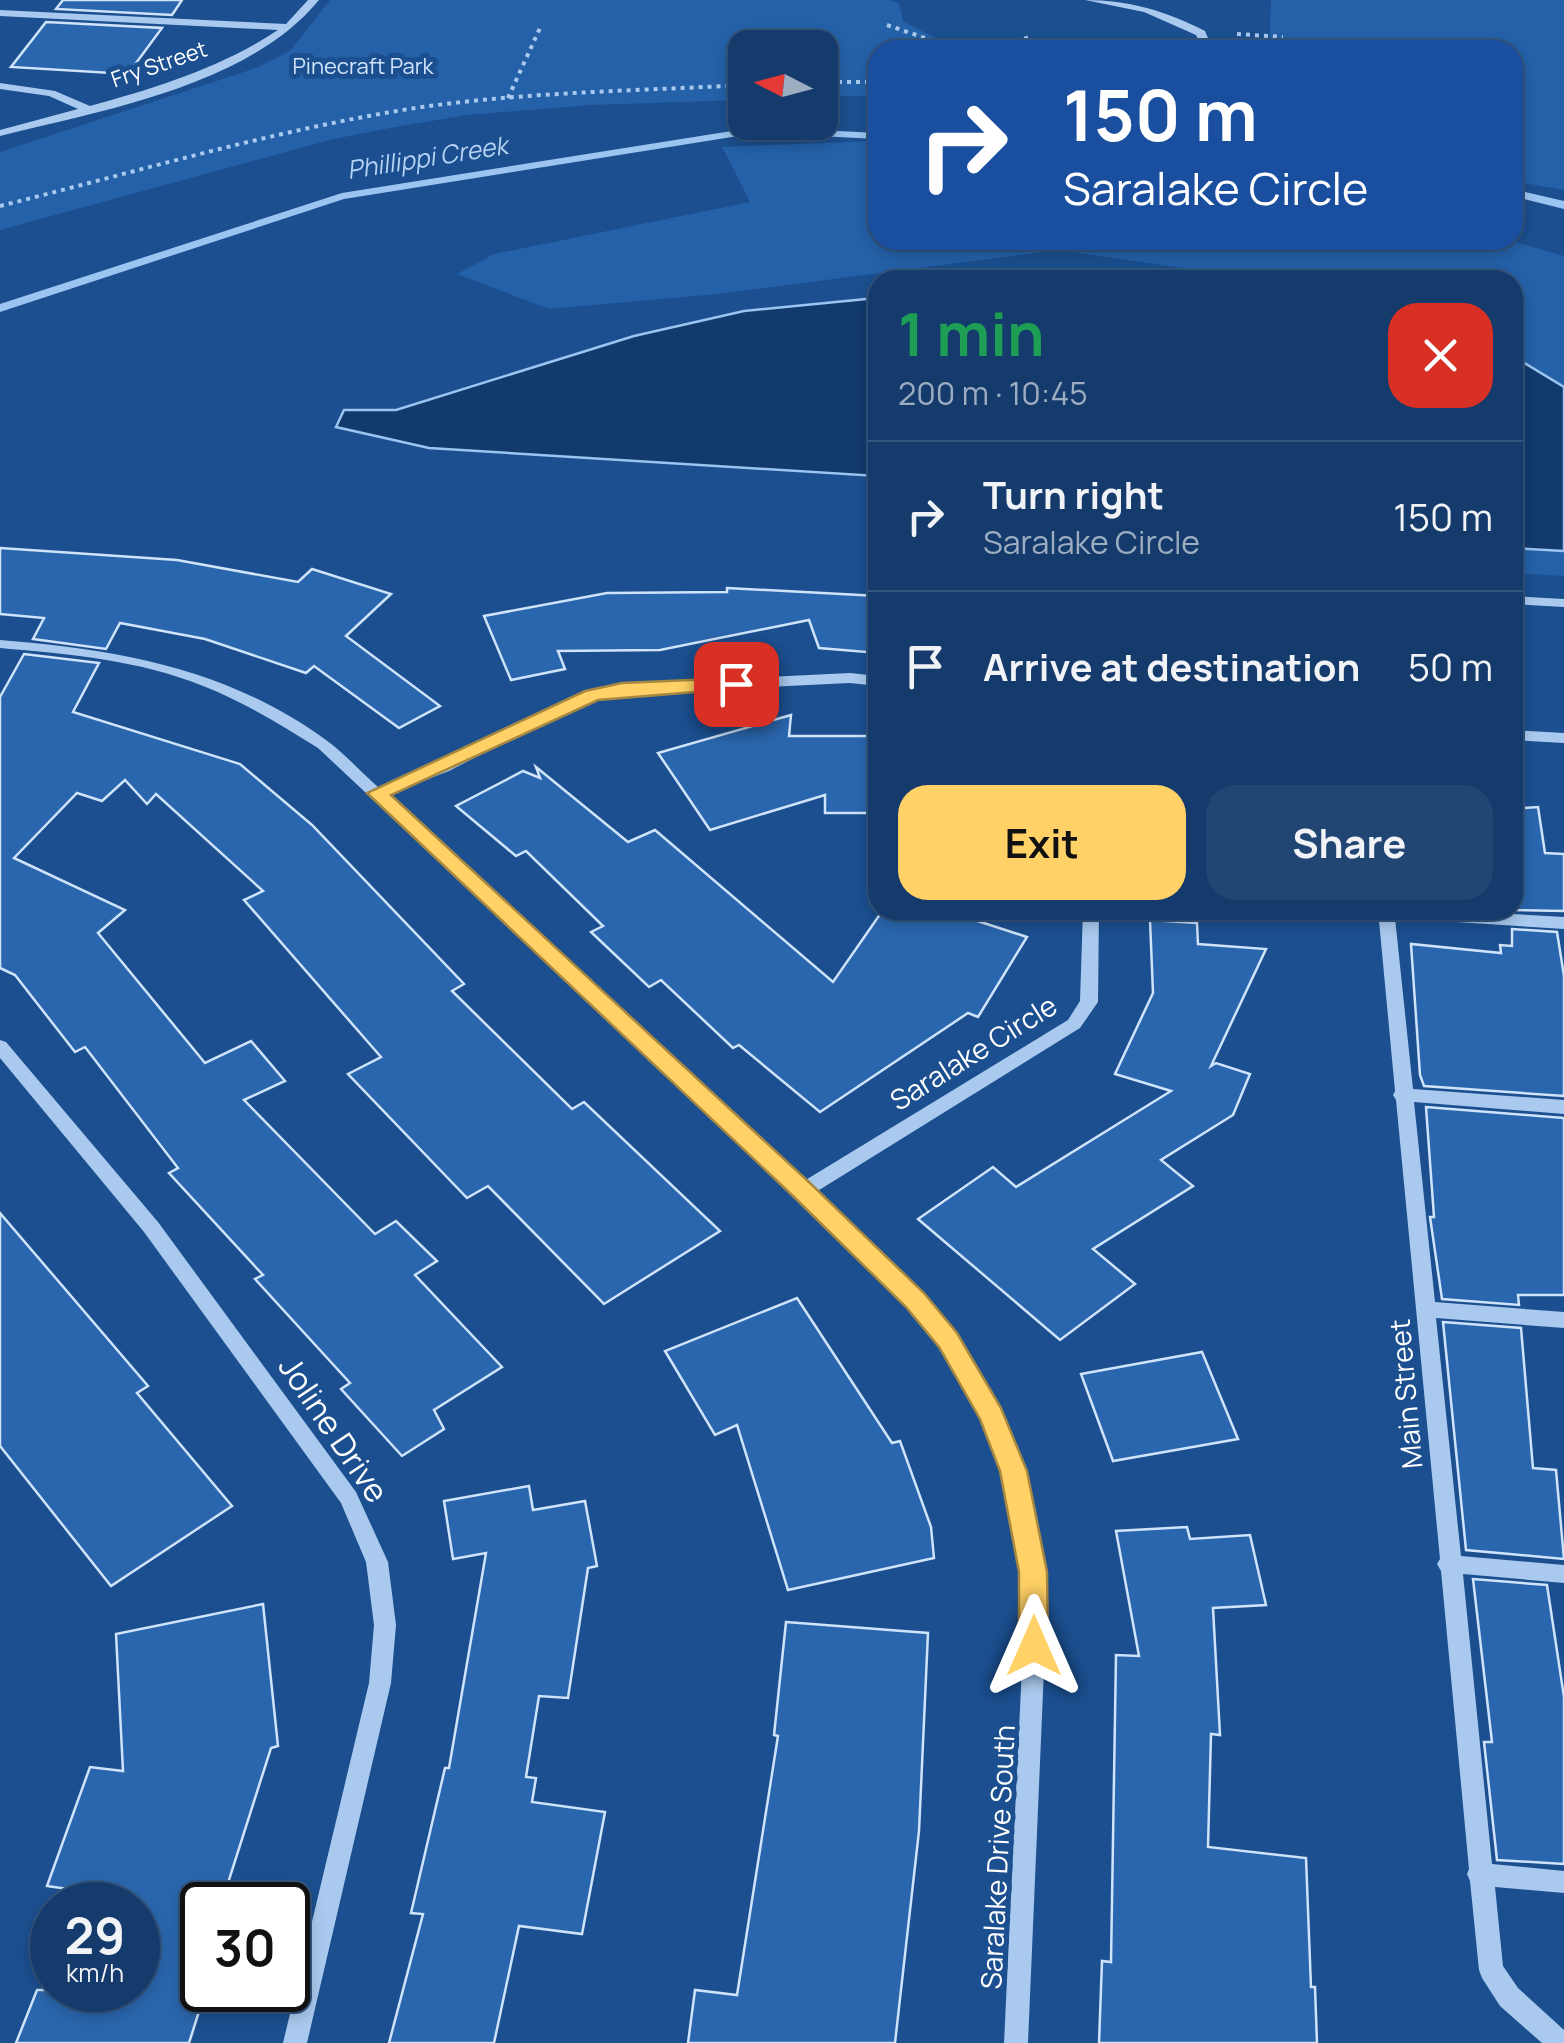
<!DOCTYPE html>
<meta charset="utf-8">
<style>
body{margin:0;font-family:Manrope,sans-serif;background:#214673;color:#f1f3f6;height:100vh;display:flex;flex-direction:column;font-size:38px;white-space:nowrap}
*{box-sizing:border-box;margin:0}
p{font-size:32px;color:#9dadc1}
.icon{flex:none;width:55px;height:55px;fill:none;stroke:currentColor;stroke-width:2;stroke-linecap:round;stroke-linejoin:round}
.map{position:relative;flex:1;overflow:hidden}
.drawer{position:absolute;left:868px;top:270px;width:655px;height:650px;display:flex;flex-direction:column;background:#143b6b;border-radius:30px;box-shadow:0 5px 15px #0003,0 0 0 2px #33557e}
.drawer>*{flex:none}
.guide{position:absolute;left:868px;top:40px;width:655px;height:210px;border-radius:30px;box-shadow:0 5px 15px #0003,0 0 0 2px #33557e;background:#1a4fa0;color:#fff;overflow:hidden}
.needle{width:65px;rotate:276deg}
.tools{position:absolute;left:728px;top:30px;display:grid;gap:20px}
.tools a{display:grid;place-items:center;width:110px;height:110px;border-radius:20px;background:#143b6b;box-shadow:0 5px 15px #0003,0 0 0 2px #33557e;font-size:50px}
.speed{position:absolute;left:30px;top:1882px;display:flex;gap:20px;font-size:50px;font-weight:700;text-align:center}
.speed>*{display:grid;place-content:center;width:130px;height:130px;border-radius:50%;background:#143b6b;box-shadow:0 5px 15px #0003,0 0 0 2px #33557e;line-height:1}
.speed small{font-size:25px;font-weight:400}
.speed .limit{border:5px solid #111;border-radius:15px;background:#fff;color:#111}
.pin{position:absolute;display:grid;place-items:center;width:85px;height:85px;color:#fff;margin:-42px;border-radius:20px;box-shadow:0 5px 15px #0006}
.me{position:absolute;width:110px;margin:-55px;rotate:0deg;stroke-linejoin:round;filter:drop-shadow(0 0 8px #0008)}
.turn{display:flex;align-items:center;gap:35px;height:210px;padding:0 30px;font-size:45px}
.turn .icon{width:130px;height:130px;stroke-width:2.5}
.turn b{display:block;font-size:70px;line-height:85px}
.round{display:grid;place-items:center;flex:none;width:105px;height:105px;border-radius:30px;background:#214673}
.headline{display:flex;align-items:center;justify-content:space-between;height:170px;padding:0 30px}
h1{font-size:60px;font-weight:700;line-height:75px;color:#1e9e55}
.primary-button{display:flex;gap:20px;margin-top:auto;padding:20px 30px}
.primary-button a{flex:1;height:115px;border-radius:30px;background:#ffd166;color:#111;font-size:40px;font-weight:700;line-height:115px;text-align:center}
.primary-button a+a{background:#214673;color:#f1f3f6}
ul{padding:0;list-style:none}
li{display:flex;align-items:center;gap:30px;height:150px;padding:0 30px;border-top:2px solid #33557e}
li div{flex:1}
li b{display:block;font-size:38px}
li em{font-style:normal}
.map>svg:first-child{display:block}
</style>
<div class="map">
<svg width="1564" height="2043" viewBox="0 0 1564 2043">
<rect width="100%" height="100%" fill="#1b4f8f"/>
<g fill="#2461a8">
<polygon points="330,0 889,0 899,3 903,21 947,44 981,50 878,50 877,96 820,96 820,48 745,48 745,100 591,105 468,115 395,127 334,139 0,230 0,152 256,68 290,51"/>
<polygon points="1271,0 1564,0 1564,190 1513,181 1512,50 1269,50"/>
<polygon points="877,141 878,240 1508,240 1564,256 1564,387 1513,356 1512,280 1264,280 1059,250 717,294 549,309 457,274 494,254 750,202 722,147"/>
<polygon points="1513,548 1564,551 1564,576 1513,573"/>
</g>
<g fill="#123a6d" stroke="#9cc4f0" stroke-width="2.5">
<polygon points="877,298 877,476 429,448 336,427 344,410 396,410 634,336 744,311"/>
<polygon points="1513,356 1564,387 1564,551 1513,548"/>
</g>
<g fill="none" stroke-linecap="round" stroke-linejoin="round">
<g fill="#9cc4f0" fill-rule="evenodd">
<polygon points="757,127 878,133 878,139 757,133 344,199 0,312 0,304 342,193"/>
<polygon points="1512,189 1564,201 1564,209 1512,196"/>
</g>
</g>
<g fill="#2a66ad" stroke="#cfe3fa" stroke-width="2.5">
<polygon points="63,0 182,0 172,15 56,9"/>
<polygon points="46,22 162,28 128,74 11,67"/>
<polygon points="0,548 177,560 298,582 312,569 391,594 346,636 440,706 399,728 314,666 306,673 205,639 120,623 106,649 33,639 44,618 0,614"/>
<polygon points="727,588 878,596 878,653 819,648 809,620 660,650 558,651 565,669 511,680 484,616 607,593 727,592"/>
<polygon points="24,654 99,663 73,712 240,764 312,825 464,984 452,991 572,1109 584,1102 720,1231 604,1304 488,1186 467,1198 348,1074 381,1057 244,900 263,891 156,794 147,804 125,780 102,801 77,793 14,858 125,910 98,933 205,1063 251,1041 285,1081 244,1100 375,1234 396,1221 437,1261 415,1275 502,1367 434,1410 444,1429 402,1456 341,1389 350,1383 255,1279 263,1275 169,1173 178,1168 85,1047 75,1052 15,975 0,968 0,697"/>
<polygon points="791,715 789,736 878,736 878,813 825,813 825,795 710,830 658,753"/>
<polygon points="536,767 628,842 655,830 833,982 883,910 944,910 1027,937 978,1017 968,1013 820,1112 739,1045 733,1048 661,980 649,987 591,932 603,926 526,851 516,856 456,806 523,771 540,778"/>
<polygon points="1538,807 1545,853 1564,854 1564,911 1512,910 1512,809"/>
<polygon points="1150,920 1197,923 1198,944 1266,949 1211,1066 1216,1063 1250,1074 1233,1115 1161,1160 1193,1186 1093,1249 1135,1284 1060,1340 918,1219 993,1167 1016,1187 1171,1091 1115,1074 1153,993"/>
<polygon points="1512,929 1557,932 1564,976 1564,1096 1424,1086 1420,1075 1411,944 1501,953 1500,945 1512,946"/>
<polygon points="1426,1107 1564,1118 1564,1295 1518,1295 1519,1305 1442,1299 1430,1217 1434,1217"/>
<polygon points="0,1213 148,1386 137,1393 232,1506 111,1586 0,1446"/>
<polygon points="797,1298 892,1443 900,1441 931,1527 934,1558 788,1590 737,1425 715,1435 665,1351"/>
<polygon points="1443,1322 1521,1328 1533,1468 1556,1470 1564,1559 1466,1550"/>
<polygon points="1202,1352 1238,1439 1113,1461 1081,1374"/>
<polygon points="529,1486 533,1510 585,1501 597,1566 588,1568 568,1698 539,1696 526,1777 536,1778 532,1802 605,1812 582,1934 519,1926 494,2043 389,2043 423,1914 411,1913 445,1768 449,1768 486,1553 453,1559 444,1501"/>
<polygon points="1187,1527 1190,1539 1250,1535 1266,1605 1213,1608 1220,1735 1211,1734 1208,1847 1306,1858 1311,1987 1315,1987 1317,2043 1099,2043 1102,1961 1111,1962 1116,1655 1139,1656 1116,1531"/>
<polygon points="1473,1579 1547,1585 1564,1697 1564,1864 1497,1860 1484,1742 1492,1742"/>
<polygon points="263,1604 278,1746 271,1748 221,1905 202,1905 202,2002 189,2043 16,2043 37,1990 138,1990 138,1905 69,1905 75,1890 47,1886 90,1767 123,1771 116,1634"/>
<polygon points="786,1622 928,1633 919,1831 895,2043 688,2043 695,1990 737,1995 778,1736 774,1735"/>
</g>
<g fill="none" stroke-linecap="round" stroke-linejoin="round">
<g stroke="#a9c9ee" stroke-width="4" stroke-dasharray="4 5" stroke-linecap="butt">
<polyline points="887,25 931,40 982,45 993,50"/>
<polyline points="1237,34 1283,37"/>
<polyline points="989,46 1032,37"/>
<polyline points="820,82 878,82"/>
<polyline points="508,98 540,28"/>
<path d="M0 206C136 172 271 131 409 109 520 92 633 91 745 85"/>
</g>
<g fill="#a9c9ee" fill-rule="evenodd">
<path d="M308 0H319C248 86 104 110 0 136V130L78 109 49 96 0 89V83L55 91 90 106C156 88 221 68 278 30L0 16V10L286 24Z"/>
<path d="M1085 0C1129 0 1166 11 1205 31L1213 50H1203L1196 35 1144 12Z"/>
<polygon points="1512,596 1564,599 1564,607 1512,604"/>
<path d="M0 640C117 649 229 669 326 740 345 754 361 772 378 787L437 763 560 702 622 684 850 673 878 676V686L850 683 623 694 570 708 449 771 386 795 804 1181 1068 1020 1080 1001 1083 910H1099L1098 1002 1080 1028 816 1192 922 1295 955 1334 999 1410 1024 1471 1044 1572 1045 1646 1028 2043H1004L1023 1646 1022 1572 1004 1471 983 1418 941 1346 908 1305 796 1196 318 748C281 725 244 702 203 686 139 660 69 654 0 648Z"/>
<polygon points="1512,730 1564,733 1564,743 1512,740"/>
<polygon points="1378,910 1445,910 1564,917 1564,929 1395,918 1413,1089 1564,1100 1564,1114 1414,1102 1435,1302 1564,1312 1564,1328 1436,1318 1461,1556 1564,1565 1564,1583 1463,1574 1492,1864 1564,1871 1564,1893 1495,1887 1503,1966 1518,1988 1564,2030 1564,2043 1542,2043 1500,2006 1482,1978 1479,1970 1470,1881 1467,1874 1469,1869 1441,1571 1437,1564 1440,1559 1396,1100 1393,1095 1395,1091"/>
<polygon points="0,1040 6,1042 158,1222 356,1492 388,1562 396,1625 391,1683 307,2043 283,2043 369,1683 374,1625 366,1562 341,1503 144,1232 0,1058"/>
</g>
</g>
<polygon fill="#ffd166" stroke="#a68842" stroke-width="2.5" points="736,678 743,679 743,688 598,700 391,795 811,1184 924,1293 957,1333 1001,1408 1027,1471 1047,1572 1048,1646 1044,1655 1034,1659 1023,1655 1019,1646 1019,1572 1000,1471 980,1419 939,1347 906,1307 794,1197 367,793 585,691 622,683"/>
<g text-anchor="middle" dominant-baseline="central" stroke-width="10" stroke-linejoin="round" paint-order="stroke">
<g font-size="22" fill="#fff" stroke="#1b4f8f">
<text transform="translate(159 64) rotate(-19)">Fry Street</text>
</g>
<g font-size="22" fill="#cfe3fa" stroke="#1b4f8f">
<text x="363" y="66">Pinecraft Park</text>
</g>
<g font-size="25" font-style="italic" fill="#b5d3f5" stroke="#1b4f8f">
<text transform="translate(427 157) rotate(-9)">Phillippi Creek</text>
</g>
<g font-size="28" fill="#fff" stroke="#1b4f8f">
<text transform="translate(973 1052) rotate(-32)">Saralake Circle</text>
<text transform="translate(1405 1394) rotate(-95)">Main Street</text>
<text transform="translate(997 1857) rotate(-87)">Saralake Drive South</text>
</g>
<g font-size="32" fill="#fff" stroke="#1b4f8f">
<text transform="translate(334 1429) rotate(56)">Joline Drive</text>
</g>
</g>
</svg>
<div class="tools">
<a><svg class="needle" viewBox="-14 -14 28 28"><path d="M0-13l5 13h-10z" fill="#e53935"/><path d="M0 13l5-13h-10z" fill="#9dadc1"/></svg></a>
</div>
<div class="speed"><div>29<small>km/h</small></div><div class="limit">30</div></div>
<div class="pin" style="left:736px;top:684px;background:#d93025"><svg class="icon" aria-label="arrive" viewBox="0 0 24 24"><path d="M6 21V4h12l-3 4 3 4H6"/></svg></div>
<svg class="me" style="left:1034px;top:1646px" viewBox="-20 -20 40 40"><path d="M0-17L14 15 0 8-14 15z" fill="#ffd166" stroke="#fff" stroke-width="4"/></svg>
<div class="guide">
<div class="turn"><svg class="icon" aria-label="right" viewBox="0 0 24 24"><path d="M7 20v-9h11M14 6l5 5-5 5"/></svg><div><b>150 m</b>Saralake Circle</div></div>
</div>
<section class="drawer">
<div class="headline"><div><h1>1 min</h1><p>200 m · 10:45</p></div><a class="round" style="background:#d93025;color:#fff"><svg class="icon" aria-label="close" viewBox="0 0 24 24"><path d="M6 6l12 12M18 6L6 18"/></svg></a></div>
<ul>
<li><svg class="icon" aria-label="right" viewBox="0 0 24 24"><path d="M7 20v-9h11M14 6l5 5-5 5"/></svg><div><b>Turn right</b><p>Saralake Circle</p></div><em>150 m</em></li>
<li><svg class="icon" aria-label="arrive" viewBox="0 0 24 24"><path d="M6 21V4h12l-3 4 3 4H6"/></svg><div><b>Arrive at destination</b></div><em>50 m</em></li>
</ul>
<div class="primary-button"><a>Exit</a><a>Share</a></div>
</section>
</div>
